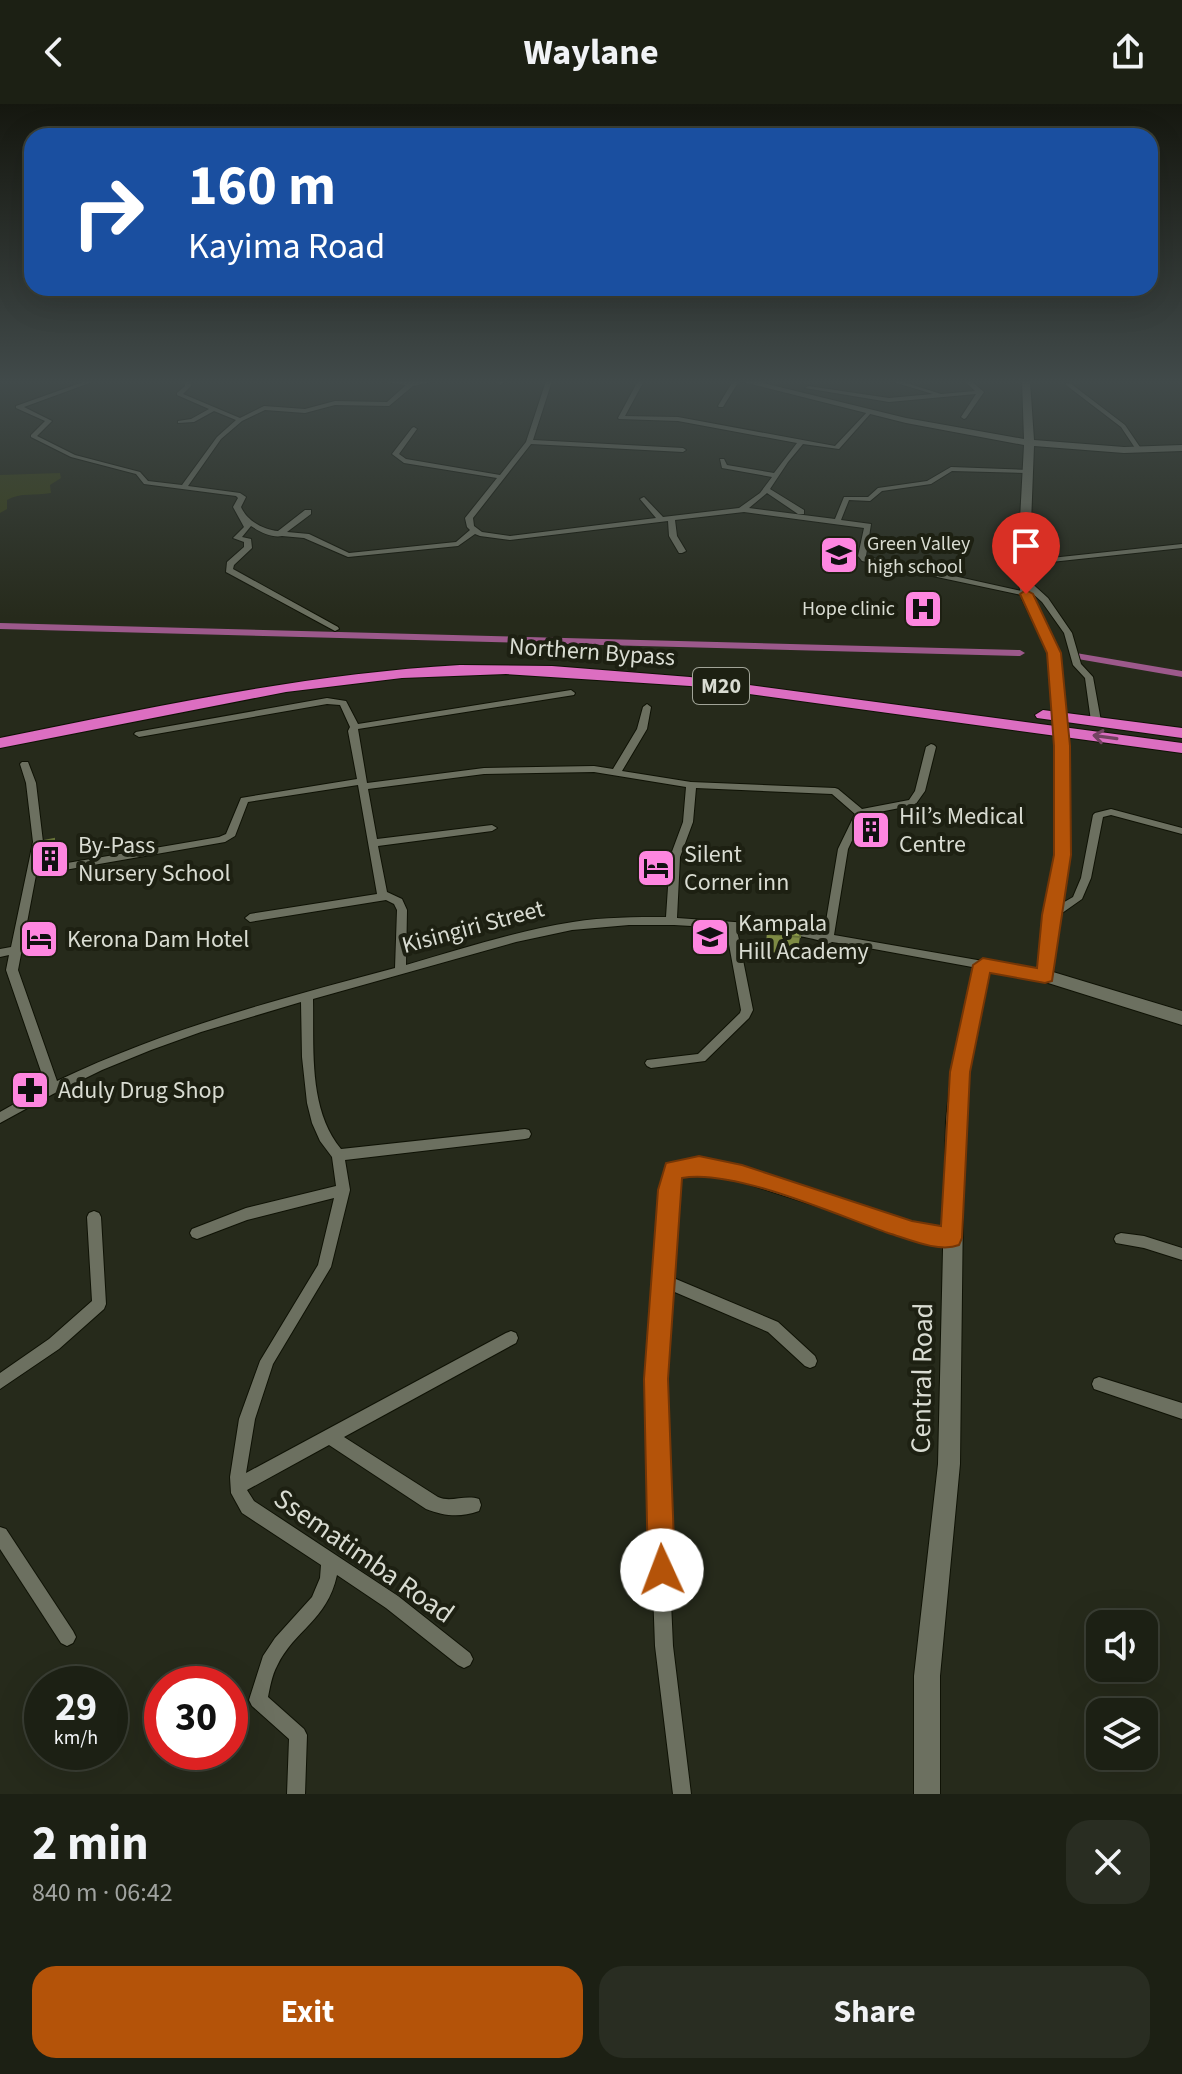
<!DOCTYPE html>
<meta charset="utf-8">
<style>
body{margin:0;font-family:"Source Sans 3",sans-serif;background:#292d22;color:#f1f3f6;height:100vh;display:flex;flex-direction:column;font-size:30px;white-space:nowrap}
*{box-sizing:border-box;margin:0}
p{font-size:26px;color:#a0a3a0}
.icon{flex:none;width:44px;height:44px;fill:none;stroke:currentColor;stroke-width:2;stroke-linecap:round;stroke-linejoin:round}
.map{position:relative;height:1690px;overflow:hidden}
.drawer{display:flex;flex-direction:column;background:#1c2014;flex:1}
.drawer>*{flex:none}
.banner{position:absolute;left:24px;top:24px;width:1134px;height:168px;border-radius:24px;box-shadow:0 8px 32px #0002,0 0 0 2px #3a3e34;background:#1a4fa0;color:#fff;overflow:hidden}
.buttons{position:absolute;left:1086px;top:1506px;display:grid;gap:16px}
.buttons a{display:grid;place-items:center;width:72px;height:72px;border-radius:16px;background:#1c2014;box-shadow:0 8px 32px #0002,0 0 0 2px #3a3e34;font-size:40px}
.speed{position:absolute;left:24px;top:1562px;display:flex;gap:16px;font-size:40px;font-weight:700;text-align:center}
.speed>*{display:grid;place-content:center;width:104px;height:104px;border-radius:50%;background:#1c2014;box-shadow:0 8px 32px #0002,0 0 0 2px #3a3e34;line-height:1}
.speed small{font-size:20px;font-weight:400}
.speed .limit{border:12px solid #d22;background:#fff;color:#111}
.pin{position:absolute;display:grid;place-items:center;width:68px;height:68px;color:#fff;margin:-82px -34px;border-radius:50% 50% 50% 0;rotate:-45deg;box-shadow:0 0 8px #0007}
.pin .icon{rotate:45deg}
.me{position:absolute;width:88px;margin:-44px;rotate:358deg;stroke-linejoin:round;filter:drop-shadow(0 0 6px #0008)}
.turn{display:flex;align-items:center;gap:28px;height:168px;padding:0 32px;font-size:36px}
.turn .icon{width:104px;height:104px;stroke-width:2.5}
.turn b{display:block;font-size:56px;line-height:68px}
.round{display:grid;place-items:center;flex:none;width:84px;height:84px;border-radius:24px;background:#292d22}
.summary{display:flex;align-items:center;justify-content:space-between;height:136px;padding:0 32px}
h1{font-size:48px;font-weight:700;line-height:60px}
.cta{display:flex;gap:16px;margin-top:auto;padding:16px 32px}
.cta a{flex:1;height:92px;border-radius:24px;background:#b45309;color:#fff;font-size:32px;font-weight:700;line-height:92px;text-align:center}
.cta a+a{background:#292d22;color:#f1f3f6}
header{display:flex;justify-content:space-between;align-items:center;height:104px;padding:0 32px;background:#1c2014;font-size:36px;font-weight:700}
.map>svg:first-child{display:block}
</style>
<header><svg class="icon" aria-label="back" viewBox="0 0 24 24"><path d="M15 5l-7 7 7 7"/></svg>Waylane<svg class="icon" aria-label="share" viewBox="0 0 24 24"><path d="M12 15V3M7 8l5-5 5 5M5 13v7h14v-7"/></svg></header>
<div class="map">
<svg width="1182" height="1690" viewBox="0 0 1182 1690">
<rect width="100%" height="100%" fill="#262a1b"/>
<path fill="#373f14" d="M60 369 61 374 50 381 51 389C35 392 21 388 7 396V405L0 409V371Z"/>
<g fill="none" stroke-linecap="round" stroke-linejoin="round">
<g fill="#9c598b" fill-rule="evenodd">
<polygon points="0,519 1020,546 1025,549 1020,552 0,525"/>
<polygon points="1076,549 1182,567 1182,573 1072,554 1071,552"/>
</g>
<g stroke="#0f1205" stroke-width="2">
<g id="street">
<path d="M86 277H95L24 303 52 317 37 332 75 351 140 368 148 377 182 381 217 333 236 316 214 307 194 318 178 319V317L191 315 209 305 177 291V289L185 282 184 277H190L191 282 183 290 240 314 264 302 305 305 335 297 387 298 406 281 380 277H436L413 282 389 302 335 301 305 309 265 306 242 317 221 335 188 382 240 389 246 393 241 403C247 417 264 426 278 427L305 406H311V410L287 428 309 430 349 449 456 438 470 426 467 423 465 414 497 374 404 359 392 350 412 324 414 323 417 325 399 350 406 355 500 371 526 338 546 277H552L533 336 683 344 686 346 683 348 531 340 473 414 474 422 482 428 510 432 656 414 640 395 644 393 663 413 739 404 760 389 772 373 722 364 720 355H724L727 361 774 369 797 339 678 317 619 315 618 314 638 277H644L625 312 678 313 835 342 869 306 871 307V309L839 345 803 340 788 358 770 385 804 406V410H798L767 389 749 404 835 415 844 393H868L878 384 927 377 951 363 1028 366 1029 367 1026 369 952 367 931 380 882 387 870 397 849 396 841 416 871 420 866 452 868 453 1026 488 1030 490 1026 492 862 457 858 452 864 424 744 408 675 416 677 432 686 447 682 449H679L669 432 668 417 510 436 480 432 475 430 458 442 348 453 304 434 282 432C272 434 260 428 251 422L242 433 251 435 252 444 234 461 233 465 338 523 339 525 335 527 226 468 227 458 244 443V438L233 434 244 423 233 403 238 394 236 392 144 380 136 370 71 353 31 333V331L45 317 16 304V302Z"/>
<polygon points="499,277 505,277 501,281 498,279"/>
<polygon points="733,277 739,277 723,303 719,303 718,302"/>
<polygon points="890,277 900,277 941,290 975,287 964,277 971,277 984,288 966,314 964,315 961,313 976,290 889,298 805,284 808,282 889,294 933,290"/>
<polygon points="1066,279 1070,279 1125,321 1142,346 1141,347 1137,347 1121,323 1066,281"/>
<polygon points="1182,440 1182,444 1023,461 1019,459 1023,457"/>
<polygon points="1020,474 1026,474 1048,494 1072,529 1081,560 1093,573 1101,617 1099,619 1093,619 1091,617 1085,574 1073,561 1064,529 1042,498 1020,478"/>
<path d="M571 586 575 589 574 591 358 625 367 679 484 664 594 662 613 665 637 625 643 603 647 600 651 603 647 625 622 667 691 678 835 684 838 685 862 705 909 696 915 687 926 643 931 640 934 641 936 643 925 687 915 701 864 711 848 745 834 831 983 857 989 861 983 865 852 841 832 838 828 840C813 831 758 828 737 826L753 906 749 914 705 957 651 964 647 962 645 959 647 956 698 950 740 909 741 906 726 824 674 821H629L572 826 516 838 313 895C314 944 308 1005 341 1045L525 1025 529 1026 531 1030 529 1034 525 1035 345 1056 350 1086 331 1163 273 1260 255 1315 246 1369 506 1229 511 1227 516 1229 518 1234 516 1239 344 1333 438 1393C451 1399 465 1390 479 1395L481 1401 479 1407C459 1414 445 1412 426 1405L329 1341 247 1386 254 1397 398 1492 470 1549 473 1555 470 1561 464 1564 458 1561 386 1504 337 1471C327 1517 294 1526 277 1562 272 1571 270 1583 268 1593L304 1625 307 1631 305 1690H287L289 1635 252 1602 249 1596 263 1552 275 1534 312 1493 320 1474 321 1461 242 1409 231 1389 230 1373 239 1315 260 1257 318 1161 334 1094 247 1116 197 1135 192 1133 190 1129 192 1125 246 1104 336 1082 332 1053 320 1037 312 1019 307 999 302 953 301 898 201 928 151 946 102 966 53 990 0 1019V1008L46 982 6 866 9 851 0 853V845L11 843 33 738 26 679 20 660 22 658H28L36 679 43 738 38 764 219 733 226 730 241 694 357 675 348 627 350 623 340 601 327 600 139 633 134 630 136 628 327 594 346 597 358 620ZM594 668 686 683 683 718 670 753 666 813C635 813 604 813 573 818 516 827 461 845 406 861L407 806 402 795 387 788 378 742 492 727 497 724 492 721 377 735 368 685 484 670ZM358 681 377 790 250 810 245 814 250 818 386 796 394 800 397 806 395 864C279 895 165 925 57 977L18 866 36 771 225 738 235 732 248 698ZM696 684 832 690 855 710 838 745 824 829 763 820 677 814 680 753 693 718Z"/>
<polygon points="1111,705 1182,724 1182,730 1111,711 1103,713 1091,774 1082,795 1055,814 1047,814 1046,811 1047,808 1073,793 1081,774 1093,711 1095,709"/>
<path d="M693 1056 720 1059 912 1121 951 1128 956 1130 958 1134 956 1138 951 1140 912 1133 720 1071C705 1068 689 1063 676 1073L671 1173 778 1218 815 1252 817 1257 815 1262 810 1264 805 1262 768 1228 670 1186 663 1320 673 1542 691 1690H673L655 1542 647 1320 664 1071C670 1060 681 1057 693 1056Z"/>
<polygon points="94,1107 99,1109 101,1113 106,1200 104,1205 59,1245 0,1285 0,1269 49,1235 92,1197 87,1113 89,1109"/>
<polygon points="1121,1129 1144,1132 1182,1144 1182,1156 1144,1144 1116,1139 1114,1135 1116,1131"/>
<polygon points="1099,1273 1182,1299 1182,1315 1094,1285 1092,1280 1094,1275"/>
<polygon points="0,1423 6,1425 73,1527 76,1533 73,1539 67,1542 61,1539 0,1445"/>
</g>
</g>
<g stroke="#0f1205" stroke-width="2">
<g id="secondary">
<polygon points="739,277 755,277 906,314 1024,335 1022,277 1030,277 1034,336 1124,343 1182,341 1182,347 1124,349 1034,342 1029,471 1034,495 1060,549 1066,608 1065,611 1060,612 1054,608 1048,549 1022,495 1017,471 1024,341 906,319"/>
<polygon points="1062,638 1069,642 1069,751 1059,811 1053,868 1182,907 1182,921 1045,878 990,868 969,968 964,1017 960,1360 940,1572 940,1690 914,1690 914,1572 938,1360 946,1017 951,968 977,857 983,855 1038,865 1043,811 1055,751 1055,642"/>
</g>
</g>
<g stroke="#0f1205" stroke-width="2">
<g id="highway">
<path d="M460 561 552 562 690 573 1182 639V649L690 582 506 570 402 574 286 588 0 644V634C153 603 304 570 460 561Z"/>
<polygon points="1043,606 1182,624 1182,634 1037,614 1035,611"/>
</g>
</g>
<use href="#street" fill="#6c7060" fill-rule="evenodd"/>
<use href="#secondary" fill="#6c7060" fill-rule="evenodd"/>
<use href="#highway" fill="#dc6ec1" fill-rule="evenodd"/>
<g stroke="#0f1205" stroke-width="14" stroke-linecap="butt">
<polyline id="secondary-bridge" points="1060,608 1062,642"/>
</g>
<use href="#secondary-bridge" stroke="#6c7060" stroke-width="12"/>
</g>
<polygon fill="#7e8b44" points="768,819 800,833 797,850 765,848"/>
<polygon fill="#667137" points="54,735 60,747 59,757 42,760 36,749"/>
<g fill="#92a24f" stroke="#667137" stroke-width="2">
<polygon points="54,735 54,746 36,749 38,738"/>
<polygon points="768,819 800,822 800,833 768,830"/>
</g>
<defs><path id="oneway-shaft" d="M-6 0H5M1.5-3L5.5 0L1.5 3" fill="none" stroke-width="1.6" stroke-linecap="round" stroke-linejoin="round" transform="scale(2)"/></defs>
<use stroke="#734361" href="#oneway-shaft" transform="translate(1105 633) rotate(-172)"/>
<linearGradient id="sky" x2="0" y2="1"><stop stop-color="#15170f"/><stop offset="0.54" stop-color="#414a4a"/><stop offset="1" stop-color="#414a4a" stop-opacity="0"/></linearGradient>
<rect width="1182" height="514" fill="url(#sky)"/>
<path fill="#b45309" stroke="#753606" stroke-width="2" d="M1026 486 1033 490 1061 549 1070 642 1071 751 1052 877 1045 879 990 869 970 968 962 1134 959 1141C939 1149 908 1135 888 1129 837 1111 732 1064 682 1074L668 1275 675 1466 671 1476 662 1480 652 1476 648 1466 644 1275 658 1086 666 1059 699 1052 742 1061 912 1117 941 1122 950 968 973 861 983 854 1037 864 1042 811 1054 751V642L1047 549 1020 490Z"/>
<defs>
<g id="school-square" transform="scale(2)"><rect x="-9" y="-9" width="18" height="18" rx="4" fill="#fe86e0" stroke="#1d2012"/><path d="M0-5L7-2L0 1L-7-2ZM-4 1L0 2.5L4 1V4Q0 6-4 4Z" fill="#111"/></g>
<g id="hospital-square" transform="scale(2)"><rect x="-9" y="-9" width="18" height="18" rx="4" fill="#fe86e0" stroke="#1d2012"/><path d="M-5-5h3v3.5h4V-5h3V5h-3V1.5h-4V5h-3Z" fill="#111"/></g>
<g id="building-square" transform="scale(2)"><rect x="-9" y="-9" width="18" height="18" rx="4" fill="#fe86e0" stroke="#1d2012"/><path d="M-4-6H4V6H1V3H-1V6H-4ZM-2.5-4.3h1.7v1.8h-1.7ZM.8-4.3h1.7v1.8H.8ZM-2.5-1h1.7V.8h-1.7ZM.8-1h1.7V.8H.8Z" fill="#111"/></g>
<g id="hotel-square" transform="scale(2)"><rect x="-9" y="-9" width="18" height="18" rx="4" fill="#fe86e0" stroke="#1d2012"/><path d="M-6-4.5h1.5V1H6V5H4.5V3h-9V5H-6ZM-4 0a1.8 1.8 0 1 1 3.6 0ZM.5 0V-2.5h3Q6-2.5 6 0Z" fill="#111"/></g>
<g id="pharmacy-square" transform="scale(2)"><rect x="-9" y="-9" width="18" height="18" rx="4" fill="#fe86e0" stroke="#1d2012"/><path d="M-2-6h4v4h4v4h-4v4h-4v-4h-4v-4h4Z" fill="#111"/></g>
</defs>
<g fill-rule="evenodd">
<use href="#school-square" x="839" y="451"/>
<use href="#hospital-square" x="923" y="505"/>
<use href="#building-square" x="871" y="726"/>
<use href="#building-square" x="50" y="755"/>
<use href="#hotel-square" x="656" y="764"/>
<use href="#school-square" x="710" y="833"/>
<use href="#hotel-square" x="39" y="835"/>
<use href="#pharmacy-square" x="30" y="986"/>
</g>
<g text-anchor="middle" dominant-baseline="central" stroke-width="8" stroke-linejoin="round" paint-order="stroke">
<g font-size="20" fill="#d9dcd2" stroke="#1d2012" text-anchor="start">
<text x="867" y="440">Green Valley<tspan x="867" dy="23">high school</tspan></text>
<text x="895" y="505" text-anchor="end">Hope clinic</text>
</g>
<rect fill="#1d2012" stroke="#a1a498" stroke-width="2" x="693" y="564" width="56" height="36" rx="6"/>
<g font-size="22" font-weight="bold" fill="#d9dcd2">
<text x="721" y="582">M20</text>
</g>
<g font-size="24" fill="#d9dcd2" stroke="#1d2012">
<text transform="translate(592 548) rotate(4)">Northern Bypass</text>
<text transform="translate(473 823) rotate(-15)">Kisingiri Street</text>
</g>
<g font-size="24" fill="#d9dcd2" stroke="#1d2012" text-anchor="start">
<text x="899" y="712">Hil’s Medical<tspan x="899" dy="28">Centre</tspan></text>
<text x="78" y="741">By-Pass<tspan x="78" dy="28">Nursery School</tspan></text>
<text x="684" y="750">Silent<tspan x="684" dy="28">Corner inn</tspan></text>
<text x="738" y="819">Kampala<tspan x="738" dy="28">Hill Academy</tspan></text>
<text x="67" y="835">Kerona Dam Hotel</text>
<text x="58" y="986">Aduly Drug Shop</text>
</g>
<g font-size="28" fill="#d9dcd2" stroke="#1d2012">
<text transform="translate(922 1274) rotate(-89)">Central Road</text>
<text transform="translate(364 1452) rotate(35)">Ssematimba Road</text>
</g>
</g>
</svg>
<div class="buttons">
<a><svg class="icon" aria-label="sound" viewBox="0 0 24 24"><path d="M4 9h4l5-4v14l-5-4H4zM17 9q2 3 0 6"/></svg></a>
<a><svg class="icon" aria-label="layers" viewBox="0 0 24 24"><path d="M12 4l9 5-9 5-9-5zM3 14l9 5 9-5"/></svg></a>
</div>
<div class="speed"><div>29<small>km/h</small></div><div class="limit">30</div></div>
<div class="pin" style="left:1026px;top:490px;background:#d93025"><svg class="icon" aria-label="arrive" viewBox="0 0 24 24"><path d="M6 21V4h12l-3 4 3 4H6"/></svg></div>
<svg class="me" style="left:662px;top:1466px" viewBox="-20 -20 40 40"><circle r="19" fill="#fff"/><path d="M0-13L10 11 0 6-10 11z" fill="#b45309"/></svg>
<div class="banner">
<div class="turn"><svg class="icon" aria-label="right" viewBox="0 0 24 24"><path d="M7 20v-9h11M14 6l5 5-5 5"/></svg><div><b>160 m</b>Kayima Road</div></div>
</div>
</div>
<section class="drawer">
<div class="summary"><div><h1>2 min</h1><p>840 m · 06:42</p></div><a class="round"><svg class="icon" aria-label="close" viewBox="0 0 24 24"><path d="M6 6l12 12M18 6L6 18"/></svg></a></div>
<div class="cta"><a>Exit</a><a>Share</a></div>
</section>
